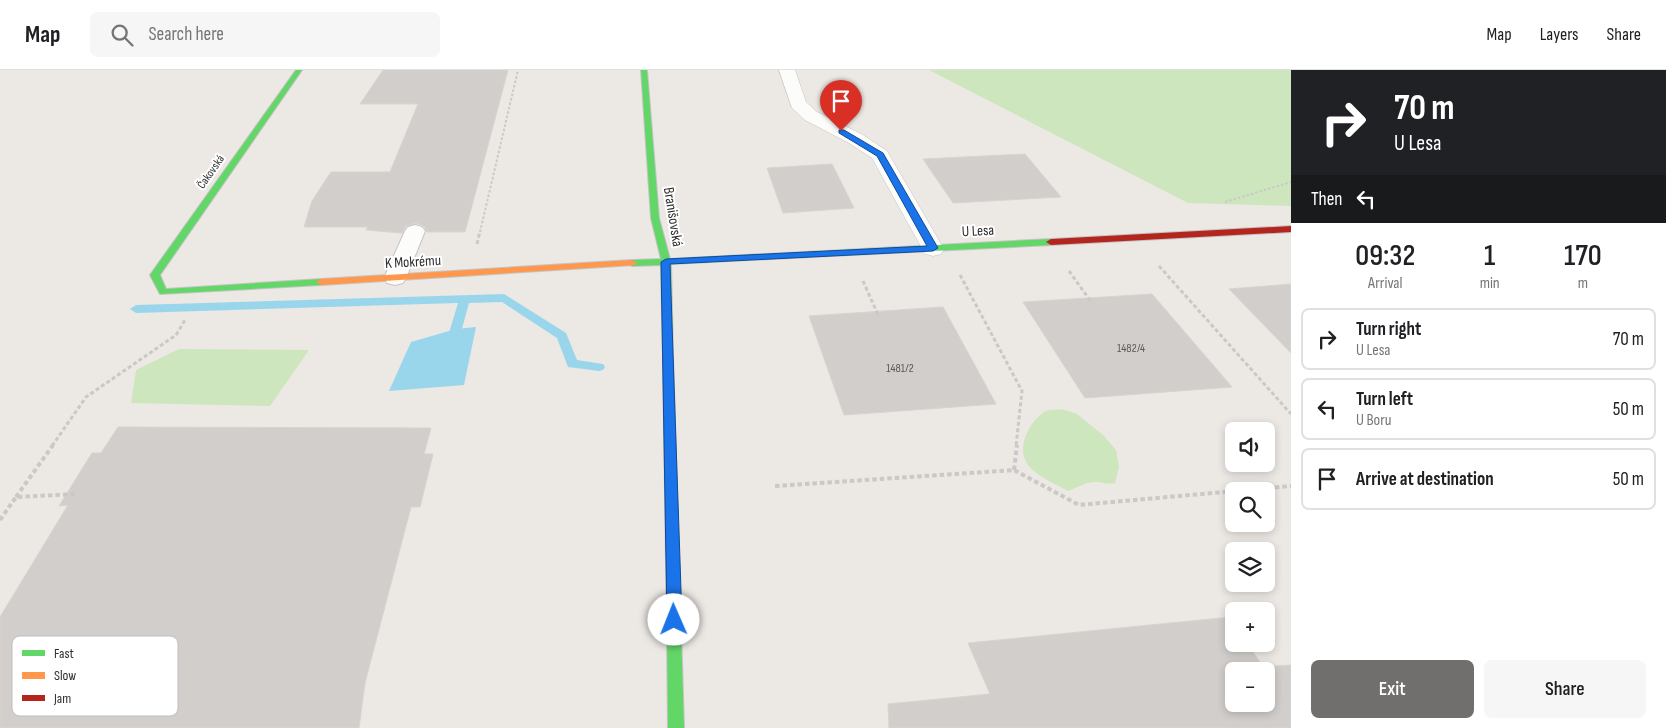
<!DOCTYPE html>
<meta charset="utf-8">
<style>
body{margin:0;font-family:"Sofia Sans Condensed",sans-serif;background:#f6f6f6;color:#202124;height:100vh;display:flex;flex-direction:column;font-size:19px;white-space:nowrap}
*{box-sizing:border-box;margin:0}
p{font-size:16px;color:#757577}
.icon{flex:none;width:28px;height:28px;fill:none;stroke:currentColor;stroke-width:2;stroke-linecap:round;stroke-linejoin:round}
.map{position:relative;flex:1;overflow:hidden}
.sheet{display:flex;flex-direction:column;background:#fff;width:375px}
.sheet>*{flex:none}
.guide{background:#202124;color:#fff;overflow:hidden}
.controls{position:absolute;left:1225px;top:352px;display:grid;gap:10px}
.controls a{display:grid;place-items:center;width:50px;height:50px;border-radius:8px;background:#fff;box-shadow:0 2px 8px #0003;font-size:25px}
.pin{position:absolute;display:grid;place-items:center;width:42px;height:42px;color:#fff;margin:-51px -21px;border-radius:50% 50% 50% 0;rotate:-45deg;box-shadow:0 0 5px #0007}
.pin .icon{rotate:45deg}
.me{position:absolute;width:55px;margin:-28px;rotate:359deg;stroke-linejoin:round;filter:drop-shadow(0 0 4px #0008)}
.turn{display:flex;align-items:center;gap:18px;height:105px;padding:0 20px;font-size:22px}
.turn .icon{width:65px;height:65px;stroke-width:2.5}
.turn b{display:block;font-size:35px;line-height:42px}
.then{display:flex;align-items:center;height:48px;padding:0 20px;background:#0003;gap:10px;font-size:19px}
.eta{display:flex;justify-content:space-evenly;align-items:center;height:85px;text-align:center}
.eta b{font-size:30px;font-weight:600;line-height:35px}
.primary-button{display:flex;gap:10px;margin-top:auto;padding:10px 20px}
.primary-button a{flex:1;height:58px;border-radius:8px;background:#706f6e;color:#fff;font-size:20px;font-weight:600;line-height:58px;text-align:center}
.primary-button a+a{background:#f6f6f6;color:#202124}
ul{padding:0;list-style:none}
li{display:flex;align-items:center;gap:15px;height:62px;margin:0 10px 8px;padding:0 10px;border:2px solid #e0e0e0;border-radius:8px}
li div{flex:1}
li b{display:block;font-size:19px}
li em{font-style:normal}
header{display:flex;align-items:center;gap:30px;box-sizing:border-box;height:70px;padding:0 25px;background:#fff;border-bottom:1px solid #e0e0e0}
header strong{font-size:24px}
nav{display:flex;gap:28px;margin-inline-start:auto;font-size:18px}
.search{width:350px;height:45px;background:#f6f6f6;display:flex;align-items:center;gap:12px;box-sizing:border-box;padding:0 18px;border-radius:8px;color:#757577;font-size:19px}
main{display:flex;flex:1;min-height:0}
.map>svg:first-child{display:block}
</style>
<header>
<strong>Map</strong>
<div class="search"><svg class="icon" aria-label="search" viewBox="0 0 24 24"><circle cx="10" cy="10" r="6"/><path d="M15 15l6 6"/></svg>Search here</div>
<nav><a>Map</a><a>Layers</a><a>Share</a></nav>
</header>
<main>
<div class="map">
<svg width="1291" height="658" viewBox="0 0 1291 658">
<rect width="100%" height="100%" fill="#ece8e4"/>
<g fill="#cee6be">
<polygon points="929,0 1291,0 1291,136 1188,133"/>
<polygon points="179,279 309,280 270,336 131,333 136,300"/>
<path d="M1062 339 1077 344 1103 365 1116 380 1119 397 1115 413C1107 415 1103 412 1095 412 1085 412 1077 418 1068 421 1057 415 1035 405 1028 395 1015 378 1030 350 1046 341 1050 339 1057 340 1062 339Z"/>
</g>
<polygon fill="#99d6ec" points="476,257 464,315 389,321 411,272 456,259"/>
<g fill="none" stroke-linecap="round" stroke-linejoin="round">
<polygon fill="#99d6ec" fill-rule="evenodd" points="504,224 566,263 577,290 603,294 605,297 603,300 599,301 568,297 557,268 502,232 469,233 458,273 452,277 446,273 458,233 136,243 130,239 136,235"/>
</g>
<g fill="#d1cecb" stroke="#d7d4d0" fill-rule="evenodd">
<polygon points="383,0 508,0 465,162 427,162 424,156 416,153 406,156 402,163 366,160 368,157 304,157 312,131 331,102 390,102 418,34 360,34"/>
<polygon points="1025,84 1061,127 953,133 923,89"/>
<polygon points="832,94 854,138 783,143 767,98"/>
<polygon points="1291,214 1291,283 1229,219"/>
<polygon points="1152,224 1232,317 1085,328 1023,232"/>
<polygon points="943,237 996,334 844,345 809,246"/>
<polygon points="118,357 431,358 424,384 433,384 420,437 411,437 365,613 359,658 0,658 0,547 68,435 59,436 92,383 101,383"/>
<path d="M1231 547 1234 552V574H1248L1263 597 1291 595V658H889L888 634 990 624 968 573ZM1234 601H1266V634H1234Z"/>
</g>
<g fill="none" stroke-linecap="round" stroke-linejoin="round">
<g stroke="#c5c4c5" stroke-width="2">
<polygon id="lane" points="415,155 422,157 425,161 406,208 403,213 395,215 387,213 384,208 405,161 408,157"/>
</g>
<g stroke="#c5c4c5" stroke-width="1">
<polygon id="street" points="779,0 795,0 806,32 817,42 863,65 887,81 944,179 941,184 933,186 925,184 872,88 849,73 805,50 792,38"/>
</g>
<g stroke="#c5c4c5" stroke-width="2">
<g id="fast">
<polygon points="296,0 302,0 160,205 166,219 321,209 326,212 321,215 160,224 150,205"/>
<polygon points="641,0 647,0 659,148 670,189 1051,169 1056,172 1051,175 671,194 673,285 672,288 664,288 663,285 661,195 632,196 627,193 632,190 661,189 651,148"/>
<polygon points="674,553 679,555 681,560 684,658 668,658 667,560 669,555"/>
</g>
</g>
<g stroke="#c5c4c5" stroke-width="2">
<polygon id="slow" points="632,190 637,193 635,195 321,215 316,212 321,209"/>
</g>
<g stroke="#c5c4c5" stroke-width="2">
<g id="jam">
<polygon points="1291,156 1291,162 1051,175 1046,172 1051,169"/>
<polygon points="668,281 673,285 681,560 679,565 674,567 669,565 667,560 663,285"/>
</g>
</g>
<g stroke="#c9c9c8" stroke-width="2" stroke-dasharray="2.5 2" stroke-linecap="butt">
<polyline points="1225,132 1291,112"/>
<polyline points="480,162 518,0"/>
</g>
<g stroke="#c9c9c8" stroke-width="3" stroke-dasharray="4 2.5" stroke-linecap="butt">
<polyline points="477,174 480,161"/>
<polyline points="1159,196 1291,344"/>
<polyline points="1069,201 1092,233"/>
<polyline points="960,205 1022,321 1016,376"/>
<polyline points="863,211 879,247"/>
<polyline points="52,376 86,327 176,265 185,250"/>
</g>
<g stroke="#c9c9c8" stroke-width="4" stroke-dasharray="4.5 3" stroke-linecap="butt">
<polyline points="1014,400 1017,375"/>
<polyline points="775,416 1014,400 1079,435 1291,416"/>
<polyline points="16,427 53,375"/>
<polyline points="0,450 16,427 76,424"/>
</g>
<use href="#lane" fill="#fcfcfb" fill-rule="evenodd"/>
<use href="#street" fill="#fcfcfb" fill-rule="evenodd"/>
<use href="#fast" fill="#63d668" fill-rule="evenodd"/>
<use href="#slow" fill="#ff974d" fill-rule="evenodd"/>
<use href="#jam" fill="#b3261e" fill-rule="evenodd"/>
</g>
<polygon fill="#1a73e8" stroke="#114b97" points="839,60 844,60 883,83 938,178 933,181 670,194 682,550 679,555 674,557 669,555 667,550 661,192 666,189 927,176 877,86 839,63"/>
<g text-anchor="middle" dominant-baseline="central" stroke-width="4" stroke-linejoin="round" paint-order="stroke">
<g font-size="12" fill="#2e2e2e" stroke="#fff">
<text transform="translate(211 102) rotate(-55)">Čakovská</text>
</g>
<g font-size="12" fill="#585857">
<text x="1131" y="278">1482/4</text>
<text x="900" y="298">1481/2</text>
</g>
<g font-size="15" fill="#2e2e2e" stroke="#fff">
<text transform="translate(673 147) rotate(81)">Branišovská</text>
<text transform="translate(978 161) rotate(-3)">U Lesa</text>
<text transform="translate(413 192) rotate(-3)">K Mokrému</text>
</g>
</g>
<rect x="12" y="566" width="166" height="80" rx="8" fill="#fff" stroke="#c0c0c0" stroke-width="1"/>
<rect x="22" y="580" width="23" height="6" fill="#63d668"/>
<rect x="22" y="602" width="23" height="7" fill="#ff974d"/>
<rect x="22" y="625" width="23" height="6" fill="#b3261e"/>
<g font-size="14" fill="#2e2e2e">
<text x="54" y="588">Fast</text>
<text x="54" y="610">Slow</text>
<text x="54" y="633">Jam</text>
</g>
</svg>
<div class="controls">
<a><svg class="icon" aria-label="sound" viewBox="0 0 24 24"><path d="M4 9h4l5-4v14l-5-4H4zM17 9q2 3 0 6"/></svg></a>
<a><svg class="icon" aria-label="search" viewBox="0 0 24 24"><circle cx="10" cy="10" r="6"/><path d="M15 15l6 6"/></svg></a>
<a><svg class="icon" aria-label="layers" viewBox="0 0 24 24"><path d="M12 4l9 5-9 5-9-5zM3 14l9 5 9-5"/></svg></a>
<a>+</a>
<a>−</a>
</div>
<div class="pin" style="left:841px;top:61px;background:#d93025"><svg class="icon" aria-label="arrive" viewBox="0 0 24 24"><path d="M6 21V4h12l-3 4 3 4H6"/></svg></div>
<svg class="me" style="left:674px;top:550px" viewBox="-20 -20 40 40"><circle r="19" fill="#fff"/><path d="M0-13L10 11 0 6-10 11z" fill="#1a73e8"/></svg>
</div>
<section class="sheet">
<div class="guide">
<div class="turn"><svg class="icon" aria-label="right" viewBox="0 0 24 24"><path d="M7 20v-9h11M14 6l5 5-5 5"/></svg><div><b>70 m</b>U Lesa</div></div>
<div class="then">Then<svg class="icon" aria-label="left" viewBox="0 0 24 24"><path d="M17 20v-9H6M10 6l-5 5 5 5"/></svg></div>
</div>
<div class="eta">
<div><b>09:32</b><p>Arrival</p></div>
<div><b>1</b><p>min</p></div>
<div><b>170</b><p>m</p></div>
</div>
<ul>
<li><svg class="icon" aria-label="right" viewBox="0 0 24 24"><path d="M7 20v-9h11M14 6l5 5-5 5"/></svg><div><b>Turn right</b><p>U Lesa</p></div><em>70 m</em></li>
<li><svg class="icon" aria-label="left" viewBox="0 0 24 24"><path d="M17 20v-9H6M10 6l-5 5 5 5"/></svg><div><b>Turn left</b><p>U Boru</p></div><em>50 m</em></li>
<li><svg class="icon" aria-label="arrive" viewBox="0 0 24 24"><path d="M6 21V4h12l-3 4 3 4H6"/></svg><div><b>Arrive at destination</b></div><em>50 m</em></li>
</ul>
<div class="primary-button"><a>Exit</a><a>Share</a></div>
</section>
</main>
